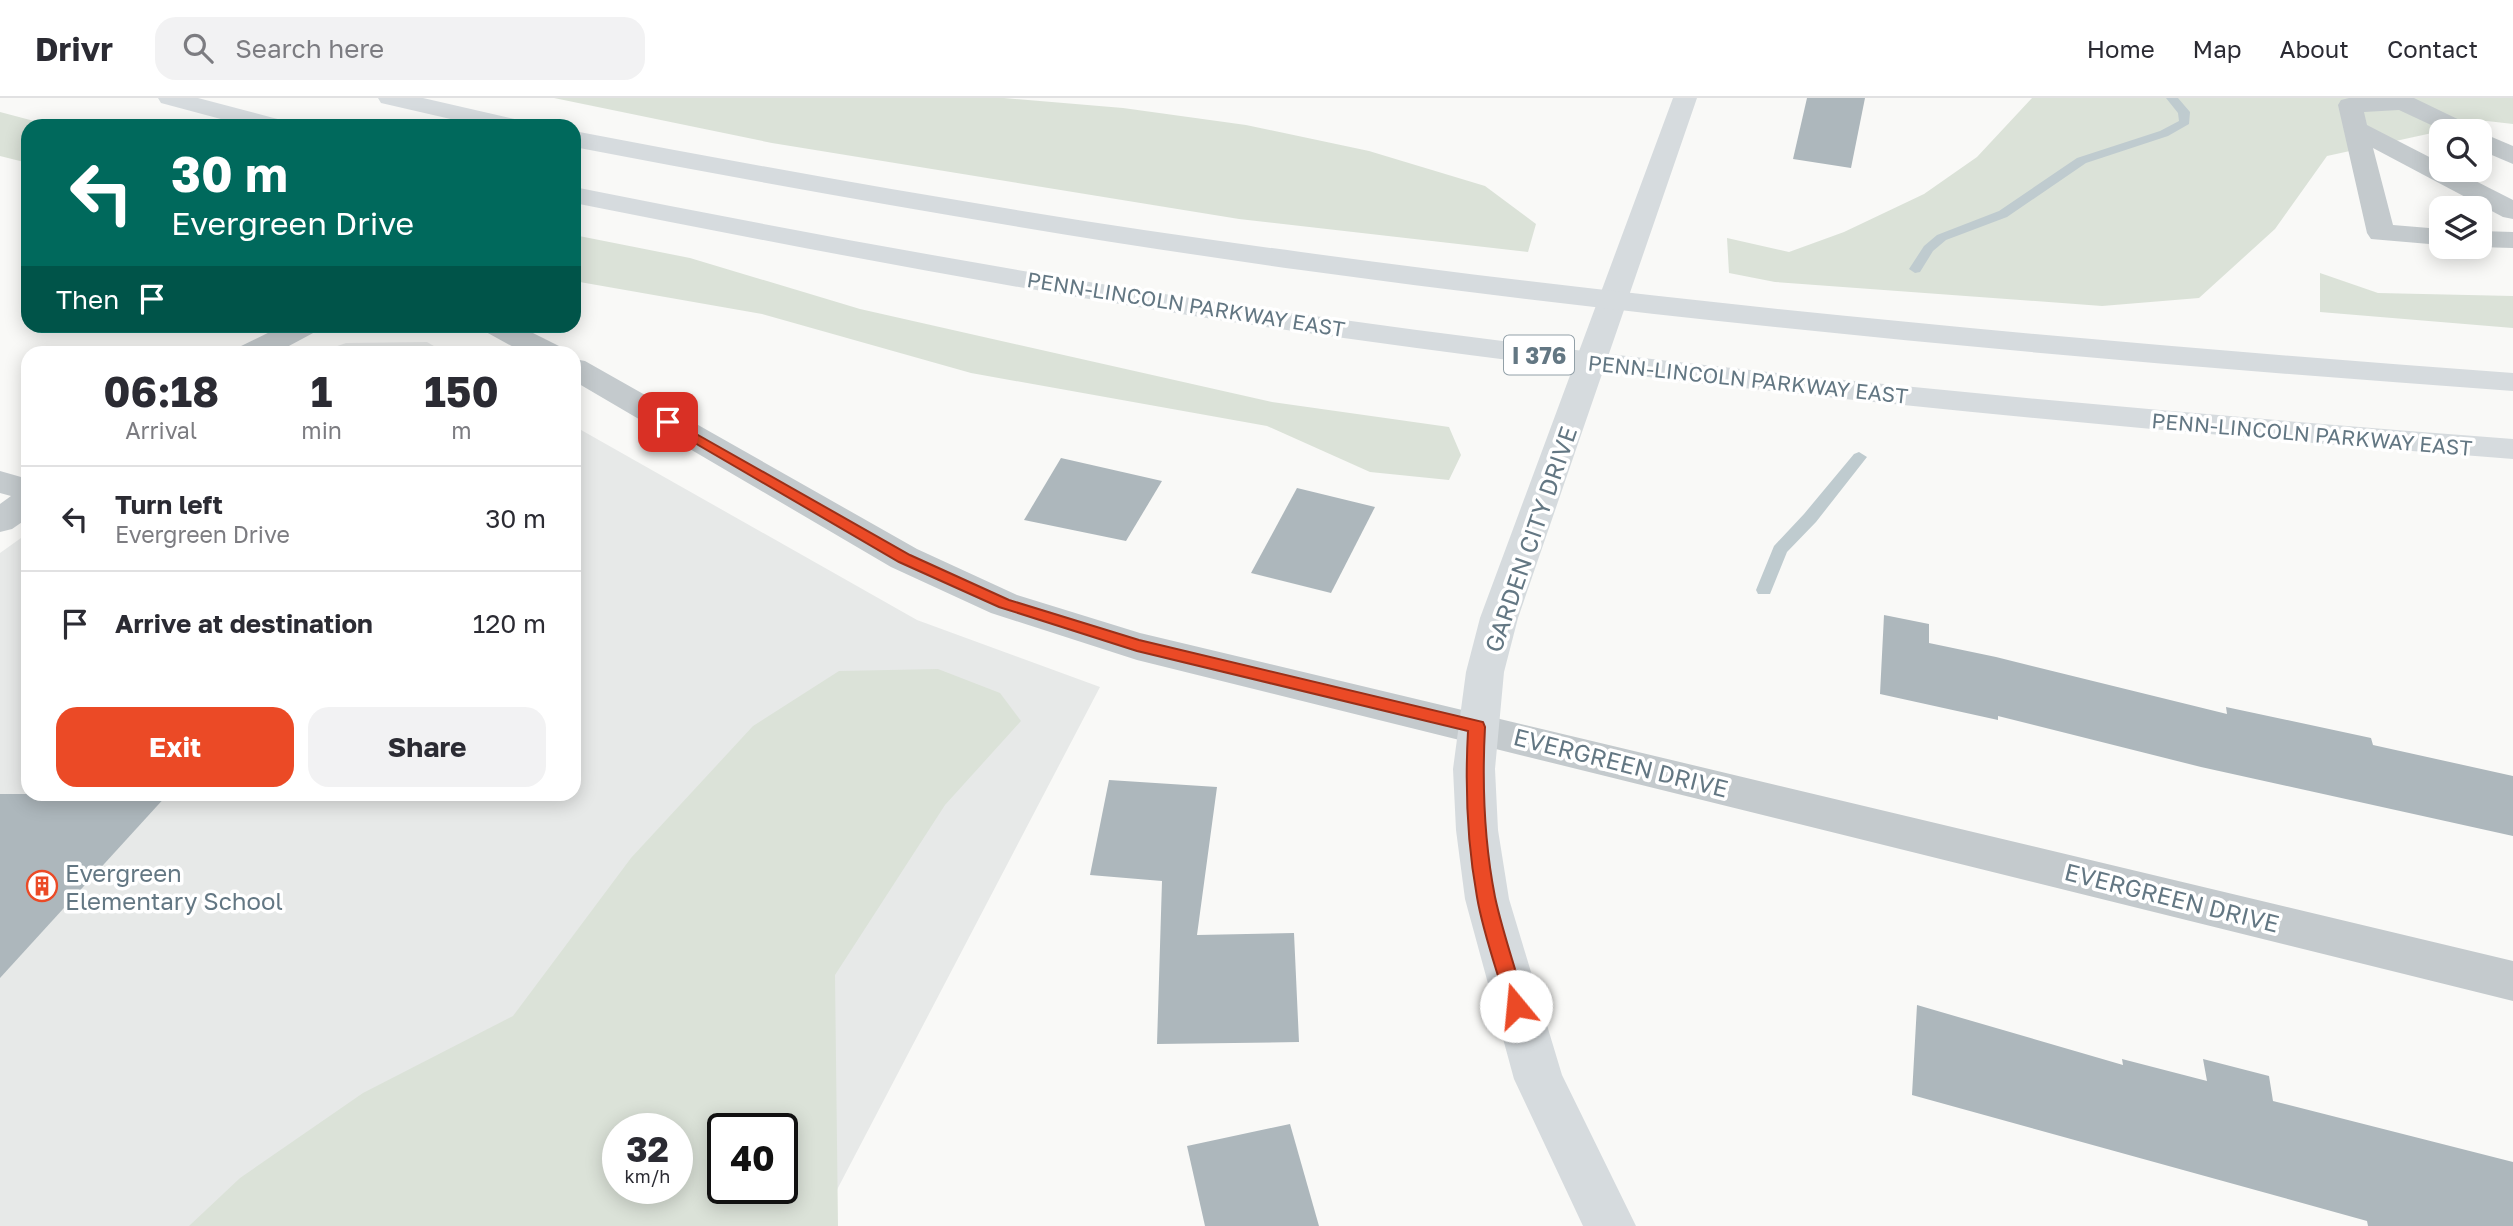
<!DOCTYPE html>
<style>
body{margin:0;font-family:"Golos Text",sans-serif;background:#f2f2f3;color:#2b2b33;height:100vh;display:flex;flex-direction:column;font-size:26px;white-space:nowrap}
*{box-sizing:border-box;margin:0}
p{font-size:23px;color:#7c7c81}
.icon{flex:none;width:38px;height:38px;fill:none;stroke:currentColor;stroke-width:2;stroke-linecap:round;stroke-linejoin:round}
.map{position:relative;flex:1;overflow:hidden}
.drawer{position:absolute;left:21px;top:248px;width:560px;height:455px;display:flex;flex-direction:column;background:#fff;border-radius:21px;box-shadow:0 4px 18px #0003}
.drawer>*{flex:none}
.banner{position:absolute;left:21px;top:21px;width:560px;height:214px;border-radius:21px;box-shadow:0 4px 18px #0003;background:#00695c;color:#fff;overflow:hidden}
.tools{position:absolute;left:2429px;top:21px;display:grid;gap:14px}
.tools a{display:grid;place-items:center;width:63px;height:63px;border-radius:14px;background:#fff;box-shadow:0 4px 18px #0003;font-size:35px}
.speed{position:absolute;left:602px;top:1015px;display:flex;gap:14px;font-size:35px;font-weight:700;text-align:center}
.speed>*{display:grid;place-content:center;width:91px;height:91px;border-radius:50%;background:#fff;box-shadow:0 4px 18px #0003;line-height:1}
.speed small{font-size:18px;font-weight:400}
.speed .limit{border:4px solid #111;border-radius:10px;background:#fff;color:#111}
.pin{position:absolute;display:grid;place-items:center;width:60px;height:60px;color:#fff;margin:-30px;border-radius:14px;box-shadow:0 4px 10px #0006}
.me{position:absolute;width:77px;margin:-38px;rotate:343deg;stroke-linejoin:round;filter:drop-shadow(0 0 5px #0008)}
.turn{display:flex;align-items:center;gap:24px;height:147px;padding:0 35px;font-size:32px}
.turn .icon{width:91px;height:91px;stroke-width:2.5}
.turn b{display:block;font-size:49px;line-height:60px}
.then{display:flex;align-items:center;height:66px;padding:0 35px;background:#0003;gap:14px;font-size:26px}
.eta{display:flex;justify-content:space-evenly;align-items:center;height:119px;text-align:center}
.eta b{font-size:42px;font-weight:700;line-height:49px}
.primary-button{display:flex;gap:14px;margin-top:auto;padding:14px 35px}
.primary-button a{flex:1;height:80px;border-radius:21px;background:#eb4a26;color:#fff;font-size:28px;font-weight:700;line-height:80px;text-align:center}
.primary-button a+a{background:#f2f2f3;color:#2b2b33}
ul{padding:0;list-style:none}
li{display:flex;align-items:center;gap:21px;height:105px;padding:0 35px;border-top:2px solid #e1e1e2}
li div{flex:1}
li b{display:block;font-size:26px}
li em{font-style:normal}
header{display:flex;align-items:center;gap:42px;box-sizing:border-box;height:98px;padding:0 35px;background:#fff;border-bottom:2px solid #e1e1e2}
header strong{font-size:33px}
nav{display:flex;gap:38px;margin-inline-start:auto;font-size:24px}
.search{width:490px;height:63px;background:#f2f2f3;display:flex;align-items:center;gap:18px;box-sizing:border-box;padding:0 24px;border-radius:21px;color:#7c7c81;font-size:26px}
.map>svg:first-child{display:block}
</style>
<header>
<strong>Drivr</strong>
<div class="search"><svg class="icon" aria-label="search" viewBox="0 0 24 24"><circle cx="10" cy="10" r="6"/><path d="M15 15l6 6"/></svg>Search here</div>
<nav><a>Home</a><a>Map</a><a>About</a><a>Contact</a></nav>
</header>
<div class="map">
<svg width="2513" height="1128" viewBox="0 0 2513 1128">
<rect width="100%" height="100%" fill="#f9f9f7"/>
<g fill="#e7e9e8" fill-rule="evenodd">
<polygon points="427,244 446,255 317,255 346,245"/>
<path d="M574 328 917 522 1100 589 818 1128H0V455L28 435V696H574ZM618 1031H677V1090H618ZM723 1031H782V1090H723Z"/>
</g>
<g fill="#dbe2d8" fill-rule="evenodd">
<polygon points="554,0 1004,0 1123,10 1246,27 1369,53 1485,88 1536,126 1528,154 1239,121 772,45"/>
<polygon points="2032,0 2513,0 2513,26 2487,23 2327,58 2275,131 2199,200 2102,208 1775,184 1729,175 1727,140 1789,154 1844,134 1924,96 1977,59"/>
<polygon points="0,14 53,28 28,28 28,65 0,58"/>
<polygon points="574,137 690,160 860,211 1272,304 1449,329 1461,357 1449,382 1370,374 1267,328 971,275 762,216 574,183"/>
<polygon points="2320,175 2378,195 2513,198 2513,230 2320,214"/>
<path d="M938 571 1000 595 1021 623 945 707 835 877 838 1128H189L240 1080 363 995 513 918 631 760 753 628 839 573ZM618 1031H677V1090H618ZM723 1031H782V1090H723Z"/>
</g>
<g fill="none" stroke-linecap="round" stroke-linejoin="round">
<g fill="#bfcbcf" fill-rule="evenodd">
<polygon points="2166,0 2178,0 2190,14 2189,26 2168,38 2086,65 2007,119 1946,142 1933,153 1920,174 1915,175 1909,171 1924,148 1937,137 1999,113 2077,60 2160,33 2179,23 2178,15"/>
<polygon points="1859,354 1867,359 1816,424 1787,454 1770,496 1758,496 1756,492 1774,448 1804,416 1854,356"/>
</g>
</g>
<g fill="#adb7bc">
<polygon points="1807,0 1865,0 1851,70 1793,61"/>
<polygon points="1061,360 1162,383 1126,443 1024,422"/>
<polygon points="1297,390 1375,409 1331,495 1251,475"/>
<polygon points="1884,517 1929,526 1929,545 1996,559 2227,616 2226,609 2371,640 2373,647 2513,678 2513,738 2201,669 1998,618 1998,622 1880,596"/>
<polygon points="1109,682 1217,689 1197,837 1294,835 1299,944 1157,946 1162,783 1090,777"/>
<polygon points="0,696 168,696 0,880"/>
<polygon points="1917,907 2123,967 2122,961 2207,983 2203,961 2269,978 2273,1003 2513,1064 2513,1128 2368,1128 2367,1123 1912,997"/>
<polygon points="1290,1026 1319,1128 1205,1128 1187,1048"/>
</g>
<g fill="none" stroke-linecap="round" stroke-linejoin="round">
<g fill="#c4cacd" fill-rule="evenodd">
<polygon points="2349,0 2414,0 2472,28 2475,33 2444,33 2399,12 2364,14 2367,27 2441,65 2441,72 2454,72 2513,102 2513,121 2503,119 2373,50 2393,127 2441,131 2441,147 2371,141 2367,135 2338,7 2341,2"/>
<polygon points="2480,34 2513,48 2513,66 2480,52"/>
<polygon points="2480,133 2513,134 2513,150 2478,149 2480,149"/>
<polygon points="282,228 319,228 315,234 274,256 235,256 239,249"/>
<polygon points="482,228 519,228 561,249 565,256 526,256 486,234"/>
<polygon points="574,261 585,263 917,451 1017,497 1140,535 2513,863 2513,903 1137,562 991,515 891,469 574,283"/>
<polygon points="0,373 28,381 28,420 12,431 0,434 0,406 11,398 0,395"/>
</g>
<polygon fill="#d6dbde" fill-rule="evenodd" points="1673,0 1697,0 1518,520 1504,574 1495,671 1498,732 1509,801 1562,977 1636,1128 1583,1128 1514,981 1465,801 1456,732 1453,671 1466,574 1480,520"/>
<g fill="#d6dbde" fill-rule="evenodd">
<polygon points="158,0 198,0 285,23 288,28 247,28 161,5"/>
<polygon points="378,0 423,0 523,23 526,28 481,28 381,5"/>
<path d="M574 33C815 79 1057 122 1301 154 1704 209 2108 245 2513 275V293C2108 264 1703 227 1301 172 1057 138 815 95 574 49Z"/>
<path d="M574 89C815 137 1057 182 1300 216 1703 273 2107 310 2513 341V361C2107 330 1703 291 1300 234 1057 199 815 153 574 105Z"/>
</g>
</g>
<path fill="#eb4a26" stroke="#993019" stroke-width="2" d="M668 320 910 457 1009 502 1139 542 1483 624 1485 629C1482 686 1484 743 1495 799 1503 836 1516 872 1526 908L1523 914 1516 916 1509 914 1507 908C1497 872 1483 835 1477 799 1467 744 1465 688 1468 633L1137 553 999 509 899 464 664 327V321Z"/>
<defs>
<g id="building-ring" transform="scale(1.575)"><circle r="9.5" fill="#fff" stroke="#eb4a26" stroke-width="1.5"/><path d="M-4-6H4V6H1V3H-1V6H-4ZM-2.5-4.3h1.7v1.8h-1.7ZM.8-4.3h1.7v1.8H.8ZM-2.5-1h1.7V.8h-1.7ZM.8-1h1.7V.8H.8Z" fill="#eb4a26"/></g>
</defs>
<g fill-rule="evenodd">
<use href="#building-ring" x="42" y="788"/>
</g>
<g text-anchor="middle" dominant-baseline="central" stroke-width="7" stroke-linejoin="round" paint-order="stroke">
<g font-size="21" fill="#637783" stroke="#fff">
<text transform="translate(1186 206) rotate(9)">PENN-LINCOLN PARKWAY EAST</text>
<text transform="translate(1748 281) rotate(6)">PENN-LINCOLN PARKWAY EAST</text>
<text transform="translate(2312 336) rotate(5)">PENN-LINCOLN PARKWAY EAST</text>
</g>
<rect fill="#fff" stroke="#92a0a8" stroke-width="2" x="1504" y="237.5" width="70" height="39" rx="5"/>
<g font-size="23" font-weight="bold" fill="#637783">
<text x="1539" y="257">I 376</text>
</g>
<g font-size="24" fill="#637783" stroke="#fff">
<text transform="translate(1530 441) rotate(-71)">GARDEN CITY DRIVE</text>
<text transform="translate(1621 664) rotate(14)">EVERGREEN DRIVE</text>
<text transform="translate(2172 799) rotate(14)">EVERGREEN DRIVE</text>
</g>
<g font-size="24" fill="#637783" stroke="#fff" text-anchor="start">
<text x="65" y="774">Evergreen<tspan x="65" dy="28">Elementary School</tspan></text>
</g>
</g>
</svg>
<div class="tools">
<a><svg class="icon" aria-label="search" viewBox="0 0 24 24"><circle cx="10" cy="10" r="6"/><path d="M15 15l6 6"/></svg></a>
<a><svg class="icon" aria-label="layers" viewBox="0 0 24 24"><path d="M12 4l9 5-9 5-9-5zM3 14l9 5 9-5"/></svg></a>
</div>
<div class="speed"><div>32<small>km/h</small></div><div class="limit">40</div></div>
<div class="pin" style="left:668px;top:324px;background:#d93025"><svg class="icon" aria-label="arrive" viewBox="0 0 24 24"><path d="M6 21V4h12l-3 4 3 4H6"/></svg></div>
<svg class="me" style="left:1516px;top:908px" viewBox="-20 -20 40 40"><circle r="19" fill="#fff"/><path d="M0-13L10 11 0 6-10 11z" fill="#eb4a26"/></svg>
<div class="banner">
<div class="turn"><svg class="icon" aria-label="left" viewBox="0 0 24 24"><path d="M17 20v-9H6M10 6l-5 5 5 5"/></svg><div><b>30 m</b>Evergreen Drive</div></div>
<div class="then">Then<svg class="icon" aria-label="arrive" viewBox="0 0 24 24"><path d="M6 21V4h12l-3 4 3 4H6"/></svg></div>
</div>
<section class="drawer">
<div class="eta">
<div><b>06:18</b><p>Arrival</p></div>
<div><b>1</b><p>min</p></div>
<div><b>150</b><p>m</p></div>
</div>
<ul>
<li><svg class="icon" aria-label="left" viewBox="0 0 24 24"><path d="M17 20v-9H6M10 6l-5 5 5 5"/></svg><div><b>Turn left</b><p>Evergreen Drive</p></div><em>30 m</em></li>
<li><svg class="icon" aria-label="arrive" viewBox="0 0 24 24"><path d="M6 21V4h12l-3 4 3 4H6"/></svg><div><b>Arrive at destination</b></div><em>120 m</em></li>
</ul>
<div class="primary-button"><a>Exit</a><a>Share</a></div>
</section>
</div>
